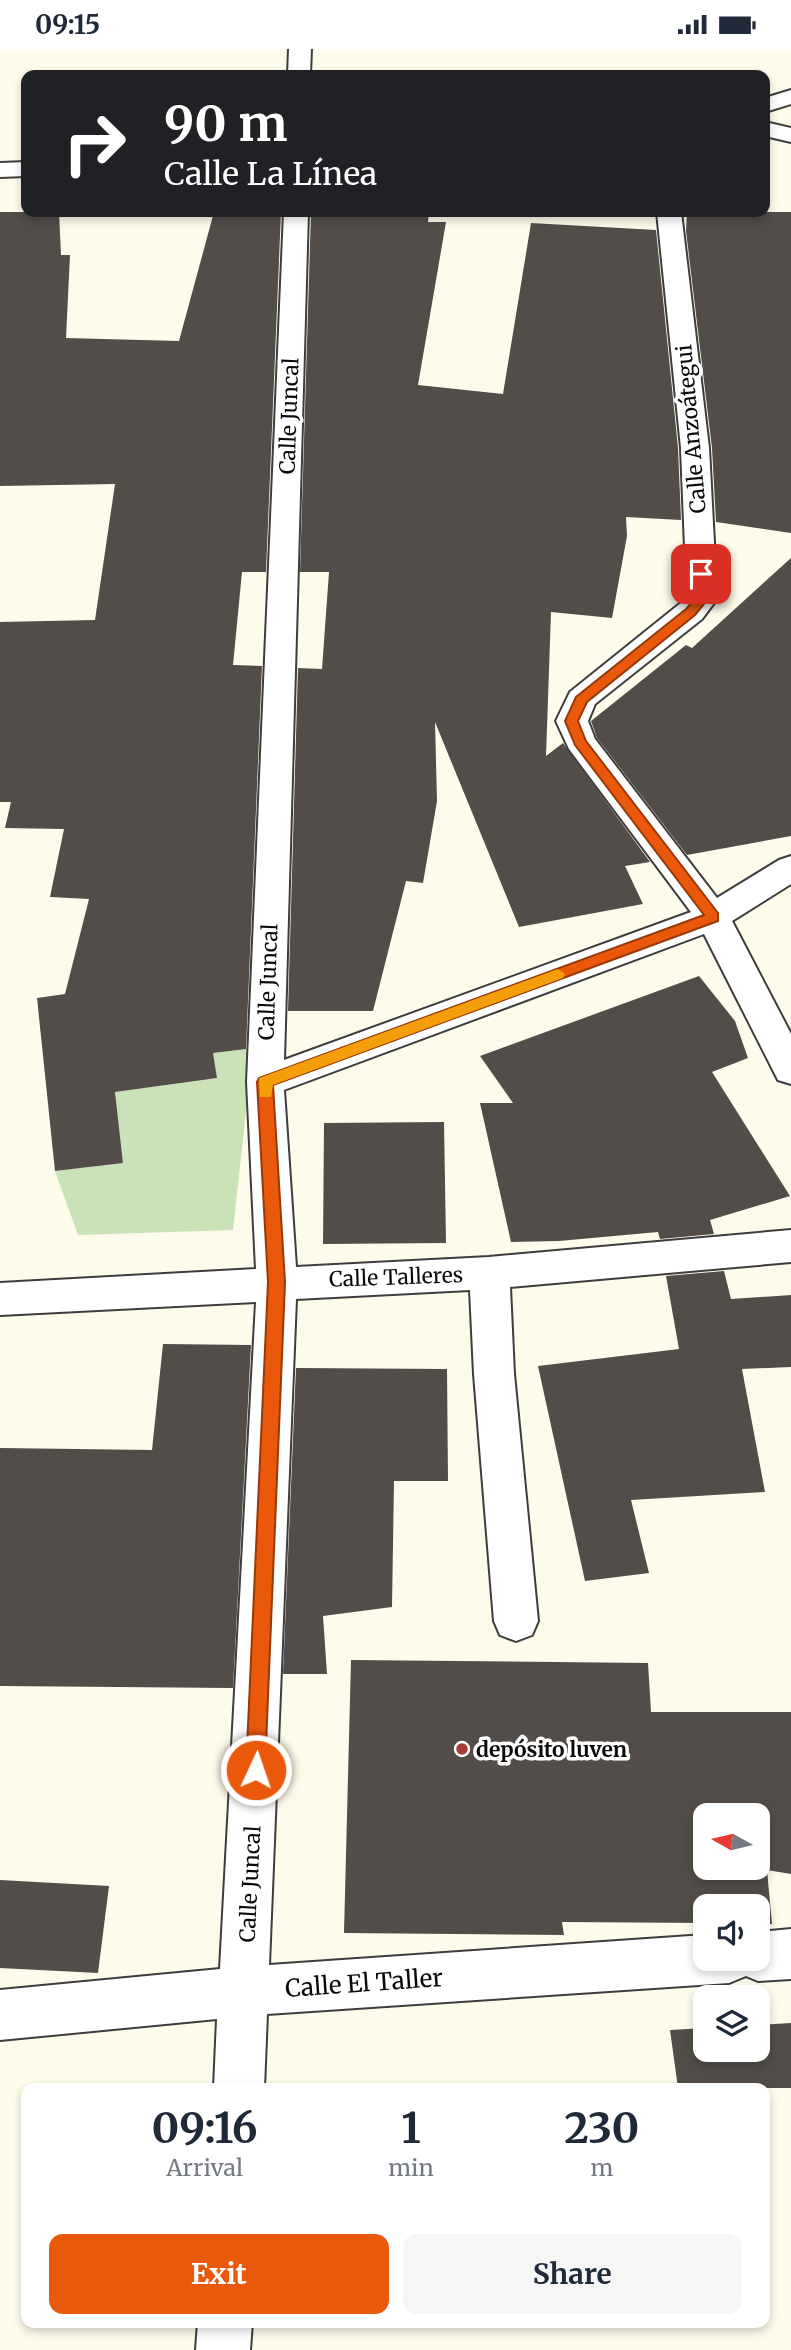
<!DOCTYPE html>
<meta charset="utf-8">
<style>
body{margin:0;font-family:Merriweather,serif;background:#f6f6f7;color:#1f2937;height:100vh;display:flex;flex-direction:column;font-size:26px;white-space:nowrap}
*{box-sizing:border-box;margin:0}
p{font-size:23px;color:#747a83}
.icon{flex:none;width:38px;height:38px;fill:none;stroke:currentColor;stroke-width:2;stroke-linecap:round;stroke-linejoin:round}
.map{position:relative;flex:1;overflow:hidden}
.details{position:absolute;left:21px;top:2034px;width:749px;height:245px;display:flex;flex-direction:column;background:#fff;border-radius:14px;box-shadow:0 4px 10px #0003}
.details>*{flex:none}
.top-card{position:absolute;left:21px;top:21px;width:749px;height:147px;border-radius:14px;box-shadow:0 4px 10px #0003;background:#202124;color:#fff;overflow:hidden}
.needle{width:46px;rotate:278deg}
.tools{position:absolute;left:693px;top:1754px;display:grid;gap:14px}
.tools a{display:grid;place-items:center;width:77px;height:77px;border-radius:14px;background:#fff;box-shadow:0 4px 10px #0003;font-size:35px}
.pin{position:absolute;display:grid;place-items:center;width:60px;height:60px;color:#fff;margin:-30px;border-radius:14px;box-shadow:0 4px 10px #0006}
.me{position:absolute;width:77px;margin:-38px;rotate:3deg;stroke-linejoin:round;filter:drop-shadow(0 0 5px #0008)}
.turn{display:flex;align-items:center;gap:24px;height:147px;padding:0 28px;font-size:32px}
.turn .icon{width:91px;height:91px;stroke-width:2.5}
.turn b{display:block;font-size:49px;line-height:60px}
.eta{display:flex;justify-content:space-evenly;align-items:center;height:119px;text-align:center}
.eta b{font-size:42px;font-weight:700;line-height:49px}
.primary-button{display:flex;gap:14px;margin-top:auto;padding:14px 28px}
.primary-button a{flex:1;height:80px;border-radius:14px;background:#ea580c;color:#fff;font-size:28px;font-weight:700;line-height:80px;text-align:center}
.primary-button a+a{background:#f6f6f7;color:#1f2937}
.status{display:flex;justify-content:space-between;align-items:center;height:49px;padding:0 35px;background:#fff;direction:ltr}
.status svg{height:19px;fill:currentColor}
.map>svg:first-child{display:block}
</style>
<div class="status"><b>09:15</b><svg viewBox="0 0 49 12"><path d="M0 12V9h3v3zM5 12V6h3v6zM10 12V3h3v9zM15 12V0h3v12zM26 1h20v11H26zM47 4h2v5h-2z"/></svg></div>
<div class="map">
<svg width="791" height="2301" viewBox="0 0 791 2301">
<rect width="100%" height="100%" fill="#fdfbea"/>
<polygon fill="#c9e2b8" points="253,999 233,1181 78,1186 55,1122 123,1114 115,1043 217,1029 213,1004"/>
<g fill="#524d48" fill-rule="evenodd">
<polygon points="0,163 59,163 61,206 70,206 66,289 179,292 214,163 281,163 266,523 242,523 233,616 262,617 246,1000 213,1004 217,1029 115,1043 123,1114 55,1122 37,949 65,945 89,850 50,848 64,780 5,779 11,753 0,753 0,573 95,571 115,435 0,437"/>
<polygon points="311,163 429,163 428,173 446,173 418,336 503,345 531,174 656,181 678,399 681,471 626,468 627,487 612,569 551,563 546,707 563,694 650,813 625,817 643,855 519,878 435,673 437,752 423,834 406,832 373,962 288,962 298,619 322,620 329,523 300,523"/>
<polygon points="687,163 791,163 791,484 716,473 712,399 686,182"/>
<polygon points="791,509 791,787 687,806 597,689 591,672 686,596 692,599"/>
<polygon points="699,927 735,972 748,1009 712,1023 790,1147 710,1171 714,1185 660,1190 658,1183 559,1192 511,1193 480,1054 513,1054 480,1007"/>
<polygon points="444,1073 446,1194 323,1195 324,1074"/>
<polygon points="724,1222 731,1250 791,1246 791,1318 742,1320 765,1443 631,1451 649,1524 585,1532 538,1317 679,1300 666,1227"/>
<polygon points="163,1295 251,1296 233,1639 0,1637 0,1399 152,1401"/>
<polygon points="296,1319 447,1320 448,1432 394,1432 392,1558 323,1567 327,1625 283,1625"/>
<path d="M351 1611 648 1614 651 1663H791V1825L767 1821 772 1875H758V1857H705V1874L562 1873 564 1886 344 1884ZM705 1766H758V1818H705Z"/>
<polygon points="0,1831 109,1837 98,1924 0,1919"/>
<polygon points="791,1974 791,2039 678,2039 670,1981 705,1979 705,2000 758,2000 758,1976"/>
</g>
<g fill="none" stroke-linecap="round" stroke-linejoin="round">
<g stroke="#3d3d3d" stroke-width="4">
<g id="minor">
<polygon points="289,0 311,0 310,26 288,26"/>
<polygon points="791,41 791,55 765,63 765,49"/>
<polygon points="765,73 791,79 791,93 765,87"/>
<polygon points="26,113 26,127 0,128 0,114"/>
<polygon points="284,163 308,163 284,1011 691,863 569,700 556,672 570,643 687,549 681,399 657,163 681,163 709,399 717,550 702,570 595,655 588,672 595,690 717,849 779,811 791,807 791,835 732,872 791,985 791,1035 778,1031 704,885 284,1041 296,1218 489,1208 791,1181 791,1213 510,1238 514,1325 538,1572 532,1586 516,1592 500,1586 494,1572 474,1325 470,1241 296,1250 269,1916 705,1886 705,1909 758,1909 758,1883 791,1880 791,1930 758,1932 746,1927 729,1934 267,1965 264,2039 214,2039 217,1970 0,1991 0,1941 220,1920 256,1253 0,1266 0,1234 256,1220 247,1033"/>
<polygon points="198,2273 252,2273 250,2301 196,2301"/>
</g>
</g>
<use href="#minor" fill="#fff" fill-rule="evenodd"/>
</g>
<polygon fill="#ea580c" stroke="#983908" stroke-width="2" points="701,521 707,525 708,550 695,566 587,653 578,672 586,692 718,864 718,872 273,1036 285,1233 265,1721 263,1727 256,1730 249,1727 246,1721 268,1233 257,1033 259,1029 704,866 575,696 565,672 576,648 686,560 695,550 694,525"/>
<polygon fill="#f59e0b" points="558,920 565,925 563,929 273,1036 271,1048 260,1048 259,1029"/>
<circle fill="#a93b33" stroke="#fff" stroke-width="2.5" cx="462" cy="1700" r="7"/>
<g text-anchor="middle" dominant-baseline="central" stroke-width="7" stroke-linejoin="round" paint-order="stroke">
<g font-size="21" fill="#0a0a0a" stroke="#fff">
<text transform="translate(289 367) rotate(-88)">Calle Juncal</text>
<text transform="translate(691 380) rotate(-95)">Calle Anzoátegui</text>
<text transform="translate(268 933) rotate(-88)">Calle Juncal</text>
<text transform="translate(396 1228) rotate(-2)">Calle Talleres</text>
<text transform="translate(250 1835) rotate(-87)">Calle Juncal</text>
</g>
<g font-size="21" font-weight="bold" fill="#0a0a0a" stroke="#fff" text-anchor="start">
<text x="476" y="1700">depósito luven</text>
</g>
<g font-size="24" fill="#0a0a0a" stroke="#fff">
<text transform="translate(364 1934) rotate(-4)">Calle El Taller</text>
</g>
</g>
</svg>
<div class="tools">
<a><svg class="needle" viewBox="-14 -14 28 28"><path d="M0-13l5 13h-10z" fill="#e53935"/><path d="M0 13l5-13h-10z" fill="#747a83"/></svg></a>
<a><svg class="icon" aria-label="sound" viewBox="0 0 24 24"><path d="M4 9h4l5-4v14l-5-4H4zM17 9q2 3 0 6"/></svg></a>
<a><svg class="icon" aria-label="layers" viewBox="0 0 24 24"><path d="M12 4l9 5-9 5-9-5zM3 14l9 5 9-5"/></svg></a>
</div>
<div class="pin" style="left:701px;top:525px;background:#d93025"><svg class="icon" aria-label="arrive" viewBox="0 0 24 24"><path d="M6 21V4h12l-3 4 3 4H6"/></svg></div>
<svg class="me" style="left:256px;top:1721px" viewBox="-20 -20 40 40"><circle r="17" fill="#ea580c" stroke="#fff" stroke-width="3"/><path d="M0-11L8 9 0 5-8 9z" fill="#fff"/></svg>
<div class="top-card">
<div class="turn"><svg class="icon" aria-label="right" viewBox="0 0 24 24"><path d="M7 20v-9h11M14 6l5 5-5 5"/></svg><div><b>90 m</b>Calle La Línea</div></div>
</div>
<section class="details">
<div class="eta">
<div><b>09:16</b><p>Arrival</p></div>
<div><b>1</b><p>min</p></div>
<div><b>230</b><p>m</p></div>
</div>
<div class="primary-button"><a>Exit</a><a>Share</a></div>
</section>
</div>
